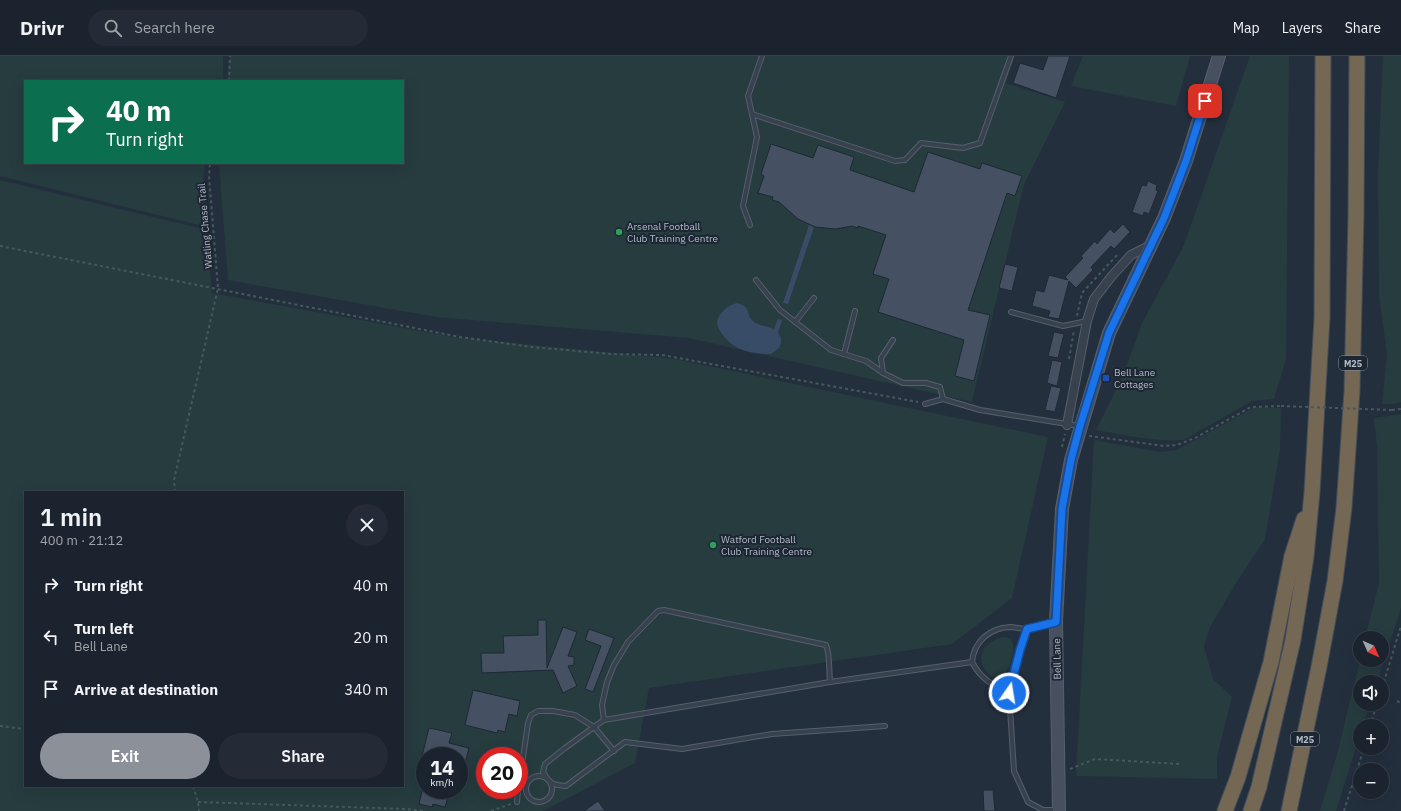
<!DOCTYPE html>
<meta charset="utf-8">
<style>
body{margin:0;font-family:"IBM Plex Sans",sans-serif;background:#242b36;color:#f1f3f6;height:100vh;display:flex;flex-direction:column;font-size:15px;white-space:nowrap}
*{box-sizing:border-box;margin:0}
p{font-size:13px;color:#a0a4aa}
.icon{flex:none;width:22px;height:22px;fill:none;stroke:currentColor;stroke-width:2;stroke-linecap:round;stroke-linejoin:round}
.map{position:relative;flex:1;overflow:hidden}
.panel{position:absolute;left:24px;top:435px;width:380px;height:296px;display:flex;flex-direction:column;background:#1b232e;border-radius:0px;box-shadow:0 4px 16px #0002,0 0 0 1px #39404a}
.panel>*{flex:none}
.hud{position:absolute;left:24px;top:24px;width:380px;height:84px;border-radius:0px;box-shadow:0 4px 16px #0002,0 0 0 1px #39404a;background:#0b6e4f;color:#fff;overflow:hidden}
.needle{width:26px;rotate:135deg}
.controls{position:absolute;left:1353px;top:575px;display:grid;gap:8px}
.controls a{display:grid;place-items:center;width:36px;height:36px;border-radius:50%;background:#1b232e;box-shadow:0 4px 16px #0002,0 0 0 1px #39404a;font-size:20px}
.speed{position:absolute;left:416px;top:691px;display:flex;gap:8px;font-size:20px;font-weight:700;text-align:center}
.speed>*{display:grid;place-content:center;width:52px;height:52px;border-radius:50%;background:#1b232e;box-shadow:0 4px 16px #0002,0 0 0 1px #39404a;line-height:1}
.speed small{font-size:10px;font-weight:400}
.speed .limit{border:6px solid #d22;background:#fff;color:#111}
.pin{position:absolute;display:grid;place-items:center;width:34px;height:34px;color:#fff;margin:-17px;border-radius:8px;box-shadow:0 2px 6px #0006}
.me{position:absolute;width:44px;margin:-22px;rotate:13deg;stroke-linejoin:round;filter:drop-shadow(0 0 3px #0008)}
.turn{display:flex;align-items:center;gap:14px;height:84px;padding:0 16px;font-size:18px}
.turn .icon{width:52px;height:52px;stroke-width:2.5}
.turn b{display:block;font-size:28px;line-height:34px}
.round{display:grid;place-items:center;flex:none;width:42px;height:42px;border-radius:21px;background:#242b36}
.overview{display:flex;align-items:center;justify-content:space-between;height:68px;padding:0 16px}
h1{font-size:24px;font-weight:600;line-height:30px}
.action{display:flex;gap:8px;margin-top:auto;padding:8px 16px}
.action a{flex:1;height:46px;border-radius:24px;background:#8c9099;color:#fff;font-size:16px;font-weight:600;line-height:46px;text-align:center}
.action a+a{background:#242b36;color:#f1f3f6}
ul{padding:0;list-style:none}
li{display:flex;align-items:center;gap:12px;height:52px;padding:0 16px}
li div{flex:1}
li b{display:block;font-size:15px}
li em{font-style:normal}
header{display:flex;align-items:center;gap:24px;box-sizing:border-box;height:56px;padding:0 20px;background:#1b232e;border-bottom:1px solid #39404a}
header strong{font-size:19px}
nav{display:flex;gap:22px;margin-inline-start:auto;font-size:14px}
.search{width:280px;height:36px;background:#242b36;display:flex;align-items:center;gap:10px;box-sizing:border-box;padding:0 14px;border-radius:22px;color:#a0a4aa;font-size:15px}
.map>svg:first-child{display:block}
</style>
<header>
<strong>Drivr</strong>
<div class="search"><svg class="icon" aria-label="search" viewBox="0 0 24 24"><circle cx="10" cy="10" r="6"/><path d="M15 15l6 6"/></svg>Search here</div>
<nav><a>Map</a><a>Layers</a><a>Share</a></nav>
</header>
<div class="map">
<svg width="1401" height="755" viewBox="0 0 1401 755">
<rect width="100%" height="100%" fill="#242f3e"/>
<g fill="#263c3f" fill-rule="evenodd">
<polygon points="0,0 223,0 223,25 25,25 25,107 205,107 203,126 207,171 0,120"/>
<polygon points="230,0 1015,0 1006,27 1065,46 1024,128 972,346 689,282 436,261 228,224 219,107 403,107 403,25 227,25"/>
<polygon points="1083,0 1190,0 1176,50 1071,30"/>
<path d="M1250 0H1289L1286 303 1274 343 1252 345 1184 384C1154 386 1125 379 1096 374L1123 320 1142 267 1184 189Z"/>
<polygon points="1383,0 1401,0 1401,346 1393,348 1382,348 1387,298 1379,238 1378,116"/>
<path d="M0 124 207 174 212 237 454 281 675 303 1048 381 1012 542 952 588 649 632 635 707 543 755H0ZM25 436H403V730H25ZM425 700H459V734H425ZM485 700H519V734H485Z"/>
<polygon points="1255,351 1281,352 1280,393 1265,483 1236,527 1210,571 1204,590 1213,623 1232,641 1217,701 1217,723 1076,720 1094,384 1161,396 1177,394"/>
<polygon points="1401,358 1401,552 1377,626 1360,626 1360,648 1370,648 1363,670 1360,670 1360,679 1336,755 1320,755 1337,698 1360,604 1382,604 1382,582 1365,582 1379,527 1377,390 1374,362"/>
<path d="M1005 581C1008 582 1011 582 1012 585 1017 595 1005 638 987 616 973 600 987 583 1005 581Z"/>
</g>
<g fill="#394c67">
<polygon points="809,169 814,171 788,248 783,247"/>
<path d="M737 247C752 251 745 257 753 265 758 270 768 270 774 273L778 263 782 264 778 277 781 282V287L779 292 771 298C761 298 750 297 740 293 732 290 722 280 718 271 714 260 728 249 737 247Z"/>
</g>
<g fill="#455162" stroke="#1f2835">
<polygon points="1048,0 1070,0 1056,42 1013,27 1020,7 1043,14"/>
<polygon points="771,88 813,102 818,89 854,101 850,114 914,136 928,96 980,113 982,107 1022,120 1015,140 1007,137 968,254 990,259 974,325 955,320 964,284 878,256 889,223 873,218 886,179 858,170 858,172 852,170 836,173 815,171 798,163 779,146 772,144 773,141 758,137 764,120 761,118"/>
<polygon points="1148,125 1157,129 1156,134 1158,135 1149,158 1144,156 1143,160 1132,156 1142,129 1146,130"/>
<polygon points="1123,168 1130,176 1114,193 1111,190 1091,211 1093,214 1076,232 1069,225 1059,263 1048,261 1050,255 1032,250 1036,234 1044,236 1049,219 1068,224 1065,221 1083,202 1081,200 1095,185 1097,188 1110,173 1114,177"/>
<polygon points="1005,208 1018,211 1012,235 999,232"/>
<polygon points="1054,276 1064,278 1058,302 1048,300"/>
<polygon points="1052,304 1062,306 1057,330 1047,327"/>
<polygon points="1051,330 1061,332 1055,356 1045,354"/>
<polygon points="538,564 546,564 547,612 563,571 577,576 568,600 574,601 574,609 568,610 577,630 563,637 553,614 482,617 481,597 504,597 503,580 538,579"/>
<polygon points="589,573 614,582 593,636 585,633 601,590 585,584"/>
<polygon points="473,634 520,645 517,660 509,658 505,676 498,674 497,677 465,669"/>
<polygon points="429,672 452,677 449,687 469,692 462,718 459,718 459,700 422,700"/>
<polygon points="983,734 993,734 995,755 984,755"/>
<polygon points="422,735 448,741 445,751 433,748 432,751 419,748"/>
<polygon points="598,745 605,755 584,755"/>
</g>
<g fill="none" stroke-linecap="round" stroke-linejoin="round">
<g stroke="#565f6c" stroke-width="6">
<g id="lane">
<polyline points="752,58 895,105 905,104 921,87 963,92 980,87 1011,0"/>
<polyline points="750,169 743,150 757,81 748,40 762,0"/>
<polyline points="756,224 780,254 831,294 866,305 883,317"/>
<polyline points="1011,256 1063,270 1087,265"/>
<polyline points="795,266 814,242"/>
<polyline points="893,284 881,302 883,317 903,327 926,327 940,331 943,343"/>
<polyline points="844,298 855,255"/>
<polyline points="925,348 943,343 980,354 1079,370"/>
<polyline points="1027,573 1019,594 1009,637 1014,715 1028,746 1043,754 1058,754"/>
<path d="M972 606C974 585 990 572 1010 571 1015 571 1021 573 1026 573 1035 573 1045 568 1054 566"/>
<path d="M604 664 602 649 607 626 614 609 628 586 658 555 664 554 826 589C830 598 829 616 830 626"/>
<path d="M885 670 772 678 682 693 625 686 566 730C552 729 550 728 543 716L545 708 565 692 594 671 604 664 830 626 972 606C981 623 992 629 1009 637"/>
<circle cx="539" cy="733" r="13"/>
<polyline points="519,729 528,667 531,659 538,655 553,655 575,659 594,671 614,695"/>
<polyline points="517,746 518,734"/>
</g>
</g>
<g stroke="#565f6c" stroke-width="10">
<polyline id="street" points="1067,369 1087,265 1094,243 1111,221 1131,199 1151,189"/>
</g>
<g stroke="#565f6c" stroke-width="14">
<polyline id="secondary" points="1059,755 1056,566 1062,453 1071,404 1109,277 1164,162 1186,105 1219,0"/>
</g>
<g stroke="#434c59" stroke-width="17">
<g id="highway">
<polyline points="1225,755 1238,721 1271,606 1292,500 1304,463"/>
<polyline points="1251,755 1259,731 1293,584 1306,501 1312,436 1322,262 1323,0"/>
<polyline points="1289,755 1319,611 1335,525 1344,452 1352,335 1356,160 1357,0"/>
</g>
</g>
<g stroke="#44595c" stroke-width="2" stroke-dasharray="3 3" stroke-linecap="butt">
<polyline points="229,25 230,0"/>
<polyline points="0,190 460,281 532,291 610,298 662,299 918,346"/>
<polyline points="1077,260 1082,237 1119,197"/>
<polyline points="1069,303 1074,274"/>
<polyline points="1392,354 1401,353"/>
<polyline points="1090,381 1090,380 1164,390 1177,389 1195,382 1251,351 1281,350"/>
<polyline points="1062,391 1065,378"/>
<polyline points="175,436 174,424 218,232 209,120 210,107"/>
<polyline points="1382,632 1401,570"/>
<polyline points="1397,645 1401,647"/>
<polyline points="0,670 25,673"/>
<polyline points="1370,670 1377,648"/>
<polyline points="1070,713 1095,703 1179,708"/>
<polyline points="193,730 198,746 199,755"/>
<polyline points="198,746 405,753 426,755"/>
<polyline points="491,755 511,748"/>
<polyline points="1344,755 1364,692"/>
</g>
<use href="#lane" stroke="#38414e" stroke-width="4"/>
<use href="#street" stroke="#38414e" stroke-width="8"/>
<use href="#secondary" stroke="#465061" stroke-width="12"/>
<use href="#highway" stroke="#746855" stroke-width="15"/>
<polyline stroke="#44595c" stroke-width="2" stroke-dasharray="3 3" stroke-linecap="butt" points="1281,350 1392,354"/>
</g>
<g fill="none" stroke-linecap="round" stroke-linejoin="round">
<g stroke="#114b97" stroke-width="10">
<polyline id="route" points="1009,637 1020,594 1027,573 1056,566 1062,453 1071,404 1080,370 1109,277 1164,162 1186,105 1205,45"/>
</g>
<use href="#route" stroke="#1a73e8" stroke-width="7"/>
</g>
<g fill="#2e9e5b" stroke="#1d2633" stroke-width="1.5">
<circle cx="619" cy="176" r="4"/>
<circle cx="713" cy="489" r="4"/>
</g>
<rect fill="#1a4fb4" stroke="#1d2633" stroke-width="1.5" x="1102" y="318" width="8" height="8" rx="2"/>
<g text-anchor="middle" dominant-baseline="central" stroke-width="4" stroke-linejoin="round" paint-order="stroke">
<g fill="#1d2633" stroke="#878f9c" stroke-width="1">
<rect x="1339" y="300" width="28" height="14" rx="3"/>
<rect x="1291" y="676" width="28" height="14" rx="3"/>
</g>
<g font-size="9" font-weight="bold" fill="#b4bcc9">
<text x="1353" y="307">M25</text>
<text x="1305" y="683">M25</text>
</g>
<g font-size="10" fill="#b4bcc9" stroke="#1d2633">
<text transform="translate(205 170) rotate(-95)">Watling Chase Trail</text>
<text transform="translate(1057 603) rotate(-91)">Bell Lane</text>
</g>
<g font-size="10" fill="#b4bcc9" stroke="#1d2633" text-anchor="start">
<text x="627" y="170">Arsenal Football<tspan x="627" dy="12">Club Training Centre</tspan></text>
<text x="1114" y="316">Bell Lane<tspan x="1114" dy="12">Cottages</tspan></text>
<text x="721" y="483">Watford Football<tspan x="721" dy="12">Club Training Centre</tspan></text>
</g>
</g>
</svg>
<div class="controls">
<a><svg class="needle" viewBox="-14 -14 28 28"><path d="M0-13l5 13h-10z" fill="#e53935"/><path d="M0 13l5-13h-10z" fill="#a0a4aa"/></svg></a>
<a><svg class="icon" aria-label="sound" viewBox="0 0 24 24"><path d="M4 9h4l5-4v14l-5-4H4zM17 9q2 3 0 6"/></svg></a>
<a>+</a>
<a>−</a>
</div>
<div class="speed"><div>14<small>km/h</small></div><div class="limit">20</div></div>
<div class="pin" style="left:1205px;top:45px;background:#d93025"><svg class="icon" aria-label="arrive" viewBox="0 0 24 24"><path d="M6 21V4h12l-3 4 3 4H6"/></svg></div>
<svg class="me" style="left:1009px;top:637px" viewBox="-20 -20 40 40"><circle r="17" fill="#1a73e8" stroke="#fff" stroke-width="3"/><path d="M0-11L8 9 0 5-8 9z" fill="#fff"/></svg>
<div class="hud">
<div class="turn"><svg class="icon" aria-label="right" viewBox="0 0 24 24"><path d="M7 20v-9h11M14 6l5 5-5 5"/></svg><div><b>40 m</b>Turn right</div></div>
</div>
<section class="panel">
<div class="overview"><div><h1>1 min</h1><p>400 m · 21:12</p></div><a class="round"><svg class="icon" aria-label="close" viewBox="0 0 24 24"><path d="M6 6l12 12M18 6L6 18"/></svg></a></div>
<ul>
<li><svg class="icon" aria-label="right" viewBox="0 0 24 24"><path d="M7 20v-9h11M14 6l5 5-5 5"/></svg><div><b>Turn right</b></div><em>40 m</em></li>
<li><svg class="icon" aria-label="left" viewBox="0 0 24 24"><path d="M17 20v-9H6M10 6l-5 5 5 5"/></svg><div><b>Turn left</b><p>Bell Lane</p></div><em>20 m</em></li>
<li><svg class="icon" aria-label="arrive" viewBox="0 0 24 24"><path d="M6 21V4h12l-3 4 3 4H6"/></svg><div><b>Arrive at destination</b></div><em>340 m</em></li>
</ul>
<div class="action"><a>Exit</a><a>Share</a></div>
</section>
</div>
